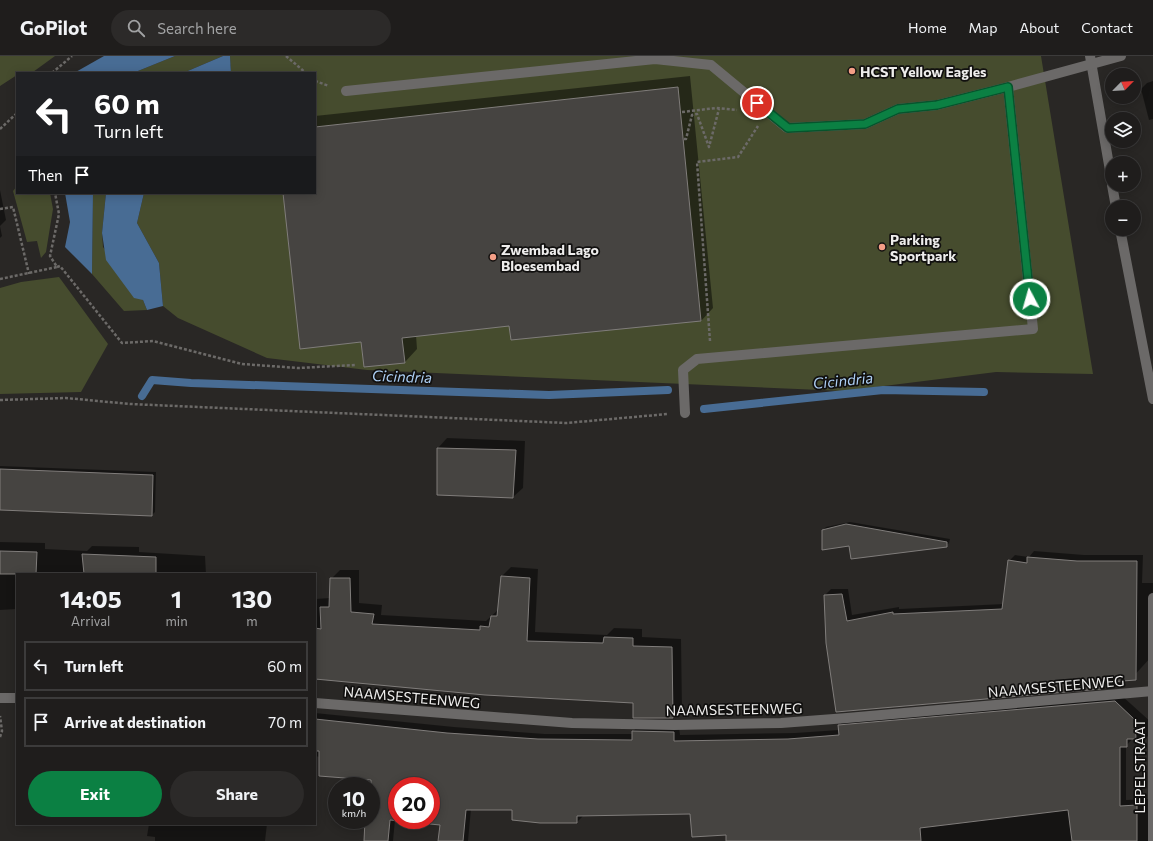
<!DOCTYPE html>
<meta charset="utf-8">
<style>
body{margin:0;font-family:Commissioner,sans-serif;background:#2c2a29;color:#f1f3f6;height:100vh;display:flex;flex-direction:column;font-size:15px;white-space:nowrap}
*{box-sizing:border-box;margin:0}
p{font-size:13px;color:#a1a2a3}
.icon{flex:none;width:22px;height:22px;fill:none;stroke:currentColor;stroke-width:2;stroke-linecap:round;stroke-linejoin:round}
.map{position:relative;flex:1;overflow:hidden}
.sheet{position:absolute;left:16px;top:517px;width:300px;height:252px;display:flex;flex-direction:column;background:#1f1d1c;border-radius:0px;box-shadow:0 2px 10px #0003,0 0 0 1px #3c3b3b}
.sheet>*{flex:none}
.guide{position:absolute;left:16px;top:16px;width:300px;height:122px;border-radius:0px;box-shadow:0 2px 10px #0003,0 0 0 1px #3c3b3b;background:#202124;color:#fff;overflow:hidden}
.needle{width:26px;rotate:66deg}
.controls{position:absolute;left:1105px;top:12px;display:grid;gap:8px}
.controls a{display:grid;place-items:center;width:36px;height:36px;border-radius:50%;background:#1f1d1c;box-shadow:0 2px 10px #0003,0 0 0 1px #3c3b3b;font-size:20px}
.speed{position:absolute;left:328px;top:721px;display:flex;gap:8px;font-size:20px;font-weight:700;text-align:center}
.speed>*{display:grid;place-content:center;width:52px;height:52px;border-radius:50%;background:#1f1d1c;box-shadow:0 2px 10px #0003,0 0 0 1px #3c3b3b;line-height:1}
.speed small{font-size:10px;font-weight:400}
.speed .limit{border:6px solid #d22;background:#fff;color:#111}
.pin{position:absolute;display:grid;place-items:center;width:34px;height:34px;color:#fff;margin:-17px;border:2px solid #fff;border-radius:50%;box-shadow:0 1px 4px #0007}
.me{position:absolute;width:44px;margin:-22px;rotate:354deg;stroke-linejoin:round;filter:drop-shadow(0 0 3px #0008)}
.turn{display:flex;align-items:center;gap:14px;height:84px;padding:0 12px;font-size:18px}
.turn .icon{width:52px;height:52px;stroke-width:2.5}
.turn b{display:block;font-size:28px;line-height:34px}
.then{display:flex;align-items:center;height:38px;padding:0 12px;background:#0003;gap:8px;font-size:15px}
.eta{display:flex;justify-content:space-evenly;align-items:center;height:68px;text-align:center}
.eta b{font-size:24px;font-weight:700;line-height:28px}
.button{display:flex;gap:8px;margin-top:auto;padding:8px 12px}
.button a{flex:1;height:46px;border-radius:24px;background:#0b8043;color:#fff;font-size:16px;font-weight:700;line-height:46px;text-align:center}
.button a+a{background:#2c2a29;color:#f1f3f6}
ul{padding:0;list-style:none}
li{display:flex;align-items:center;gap:12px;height:50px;margin:0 8px 6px;padding:0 4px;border:2px solid #3c3b3b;border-radius:0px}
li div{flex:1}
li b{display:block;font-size:15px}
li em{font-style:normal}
header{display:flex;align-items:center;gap:24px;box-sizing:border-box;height:56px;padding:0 20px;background:#1f1d1c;border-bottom:1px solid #3c3b3b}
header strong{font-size:19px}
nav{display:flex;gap:22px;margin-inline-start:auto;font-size:14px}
.search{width:280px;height:36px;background:#2c2a29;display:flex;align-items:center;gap:10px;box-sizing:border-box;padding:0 14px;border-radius:22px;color:#a1a2a3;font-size:15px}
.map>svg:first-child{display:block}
</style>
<header>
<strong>GoPilot</strong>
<div class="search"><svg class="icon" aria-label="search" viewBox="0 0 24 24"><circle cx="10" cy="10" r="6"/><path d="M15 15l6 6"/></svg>Search here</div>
<nav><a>Home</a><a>Map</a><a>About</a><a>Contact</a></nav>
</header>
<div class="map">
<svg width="1153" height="785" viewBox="0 0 1153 785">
<rect width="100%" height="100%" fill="#292725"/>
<g fill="#464c2e">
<polygon points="0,0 55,0 33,16 17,17 17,19 0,30"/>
<polygon points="175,0 223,0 183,17 133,17"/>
<polygon points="230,0 1041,0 1093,318 996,316 844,335 367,314 267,302 178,262 163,250 159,207 137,167 144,137 315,137 315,17 231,17"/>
<polygon points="17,130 17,137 50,137 53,153 46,196 41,202 37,185 27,186 13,135"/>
<polygon points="93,137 106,137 102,177 103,191 143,244 147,254 124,255 92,218"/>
<polygon points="59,221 108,288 81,336 0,338 0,232 21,226"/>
</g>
<g fill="#486c94">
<polygon points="104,0 175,0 133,17 74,17"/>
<polygon points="223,0 230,0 231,17 183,17"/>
<polygon points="65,137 93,137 92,218 65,191 70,166"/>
<polygon points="106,137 144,137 137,167 159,207 163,250 147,254 143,244 134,242 106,204 102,177"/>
</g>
<g fill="#0007" fill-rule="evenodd">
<polygon points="690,20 713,252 701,265 510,269 416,279 417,293 405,306 362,285 284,137 315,137 315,60"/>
<polygon points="1153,25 1153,63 1149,64 1141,33 1147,27"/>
<polygon points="0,134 6,164 0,170"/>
<polygon points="0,170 2,180 0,182"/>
<polygon points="447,382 525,385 523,432 513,441 438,438 438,392"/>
<polygon points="0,410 156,416 155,456 152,459 0,453"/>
<polygon points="850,466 950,483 949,487 946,490 823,474 826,471"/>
<polygon points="0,486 45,487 45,493 87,495 92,490 139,491 139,496 205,500 206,518 17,518 17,553 0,554"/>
<polygon points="1034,495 1084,499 1143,499 1142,527 1153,527 1152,600 1131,623 1108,625 1101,632 837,655 825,539 831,533 848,533 852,559 899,551 899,553 1004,548 1009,505 1015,499 1029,501"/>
<polygon points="511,511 538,513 535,576 607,579 614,572 642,573 642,581 681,583 682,653 673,661 634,661 634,646 315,622 315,543 330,542 331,523 340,514 359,514 359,547 382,549 381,559 486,565 499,553 502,520"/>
<path d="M1121 639 1152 667V676L1146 682H1133L1126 690V744L1152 743 1153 785H772L691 757 583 760 577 766 513 753H471L468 785H439L441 768 395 764 393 785H364L366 764H371L370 725 320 719V701L315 700V657L454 671 545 678H633V675L640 669 679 670 680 679 795 677 839 674V670L845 663ZM397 730H431V764H397Z"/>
<polygon points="149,768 267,768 265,785 155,785 155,781 147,780"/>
</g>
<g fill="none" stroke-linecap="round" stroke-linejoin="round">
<g stroke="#486c94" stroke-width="8">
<polyline points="142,340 152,324 191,327 549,339 668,334"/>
<polyline points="704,353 883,334 984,336"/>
</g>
</g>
<g fill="#464441" stroke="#807d7b" fill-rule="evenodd">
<polygon points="678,31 701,265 511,284 509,270 402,282 405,307 364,311 361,286 300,293 283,137 315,137 315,71"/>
<polygon points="437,392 516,394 513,442 437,439"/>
<polygon points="0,413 153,419 152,460 0,454"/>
<polygon points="846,468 947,486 947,491 851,503 849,490 822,494 822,474"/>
<polygon points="0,495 37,496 36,518 0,518"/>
<polygon points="82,498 156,501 156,518 84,518"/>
<polygon points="1027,501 1077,505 1137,505 1136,624 1095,627 1101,633 836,656 826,587 824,539 842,538 847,565 893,556 893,558 1002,553 1008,504 1027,507"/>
<polygon points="501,520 530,522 527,585 603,587 604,581 633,582 633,590 672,591 673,662 633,662 633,647 485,639 315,623 315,572 321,573 320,551 329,551 330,522 350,522 351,556 374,558 372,568 480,574 480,570 489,571 491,560 497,560"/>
<path d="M1115 645 1135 664 1136 683H1127V691H1120V750L1137 749V785H1072L1068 754 920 772 921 785H726V779L692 781 690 758 577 760V767H540L512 764V754H466L463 785H438L440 769 390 764 388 785H364L365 764H371V724L319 720V695H315V663L447 677 538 683 632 684V675L674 676V685L788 683 839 679 838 669ZM397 730H431V764H397Z"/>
</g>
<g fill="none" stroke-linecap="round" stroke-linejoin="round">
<g stroke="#6c6a68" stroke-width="2.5" stroke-dasharray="3 2" stroke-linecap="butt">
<polyline points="286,0 306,17"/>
<polyline points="52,17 72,0"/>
<polyline points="315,25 329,30"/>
<polyline points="682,56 716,52 737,54"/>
<polyline points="0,73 17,57"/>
<polyline points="684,83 686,83 692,59 697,58 709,91 719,53"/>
<polyline points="0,153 13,151 29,218"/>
<polyline points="57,211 60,210 122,287 153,285 242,308 298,312 356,309"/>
<polyline points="0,223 57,211 50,200 59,158 55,137"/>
<polyline points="710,285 697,106 738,101 758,70"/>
<polyline points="0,344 66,342 130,348 566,367 668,358"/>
<polyline points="0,681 2,675 0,660"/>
</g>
<g stroke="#6b6968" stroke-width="10">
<polyline points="1090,0 1112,126"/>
<polyline points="346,35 655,3 711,9 787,72 865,68 898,53 937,49 1008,31"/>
<polyline points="1112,129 1116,151"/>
<polyline points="1120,173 1153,343"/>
<polyline points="685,357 683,314 697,303 1033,273 1008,31 1121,0"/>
<polyline points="0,642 17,642"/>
<polyline points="315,647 572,667 674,669 781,667 847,662 1153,635"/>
<polyline points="1153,785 1153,542"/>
</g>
</g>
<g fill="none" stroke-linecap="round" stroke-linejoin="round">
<g stroke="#07532c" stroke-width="10">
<polyline id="route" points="757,47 788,72 865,68 898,53 937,49 1008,31 1030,243"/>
</g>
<use href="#route" stroke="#0b8043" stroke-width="7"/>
</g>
<g fill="#f49e86" stroke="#11100f" stroke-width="1.5">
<circle cx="852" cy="15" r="4"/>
<circle cx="882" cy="191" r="4"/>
<circle cx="493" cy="201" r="4"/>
</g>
<g text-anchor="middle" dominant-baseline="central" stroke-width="3.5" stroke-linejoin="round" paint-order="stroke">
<g font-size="14" font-weight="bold" fill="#eeedec" stroke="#11100f" text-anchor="start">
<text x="860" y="15">HCST Yellow Eagles</text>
<text x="890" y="183">Parking<tspan x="890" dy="16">Sportpark</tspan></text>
<text x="501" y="193">Zwembad Lago<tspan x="501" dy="16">Bloesembad</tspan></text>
</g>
<g font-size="14" fill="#eeedec" stroke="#11100f">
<text transform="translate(1056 630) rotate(-5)">NAAMSESTEENWEG</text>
<text transform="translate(412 641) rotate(5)">NAAMSESTEENWEG</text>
<text transform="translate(734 653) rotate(-1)">NAAMSESTEENWEG</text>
<text transform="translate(1139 710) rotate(-90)">LEPELSTRAAT</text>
</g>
<g font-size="15" font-style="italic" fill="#accef3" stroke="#11100f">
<text transform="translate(402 320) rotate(2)">Cicindria</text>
<text transform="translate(843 324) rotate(-6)">Cicindria</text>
</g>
</g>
</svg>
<div class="controls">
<a><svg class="needle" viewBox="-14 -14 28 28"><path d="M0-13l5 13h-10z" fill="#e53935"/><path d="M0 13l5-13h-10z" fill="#a1a2a3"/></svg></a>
<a><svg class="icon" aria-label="layers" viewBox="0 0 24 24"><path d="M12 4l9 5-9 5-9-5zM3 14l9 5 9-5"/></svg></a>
<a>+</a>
<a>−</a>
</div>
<div class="speed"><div>10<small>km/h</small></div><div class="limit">20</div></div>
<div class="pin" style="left:757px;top:47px;background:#d93025"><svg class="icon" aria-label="arrive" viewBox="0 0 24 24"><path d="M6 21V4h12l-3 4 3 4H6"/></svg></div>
<svg class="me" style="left:1030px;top:243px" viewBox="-20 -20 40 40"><circle r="17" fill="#0b8043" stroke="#fff" stroke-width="3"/><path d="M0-11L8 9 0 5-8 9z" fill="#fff"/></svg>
<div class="guide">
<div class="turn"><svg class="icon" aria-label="left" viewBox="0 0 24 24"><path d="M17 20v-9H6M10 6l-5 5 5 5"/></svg><div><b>60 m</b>Turn left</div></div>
<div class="then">Then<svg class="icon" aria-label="arrive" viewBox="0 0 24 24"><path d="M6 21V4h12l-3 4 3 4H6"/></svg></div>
</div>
<section class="sheet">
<div class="eta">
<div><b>14:05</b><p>Arrival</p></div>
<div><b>1</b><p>min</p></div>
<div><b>130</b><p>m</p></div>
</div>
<ul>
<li><svg class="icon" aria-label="left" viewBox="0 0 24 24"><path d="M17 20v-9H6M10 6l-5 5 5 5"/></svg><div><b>Turn left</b></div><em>60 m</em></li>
<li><svg class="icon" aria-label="arrive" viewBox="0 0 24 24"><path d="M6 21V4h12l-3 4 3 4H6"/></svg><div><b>Arrive at destination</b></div><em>70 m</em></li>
</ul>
<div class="button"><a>Exit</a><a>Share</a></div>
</section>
</div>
